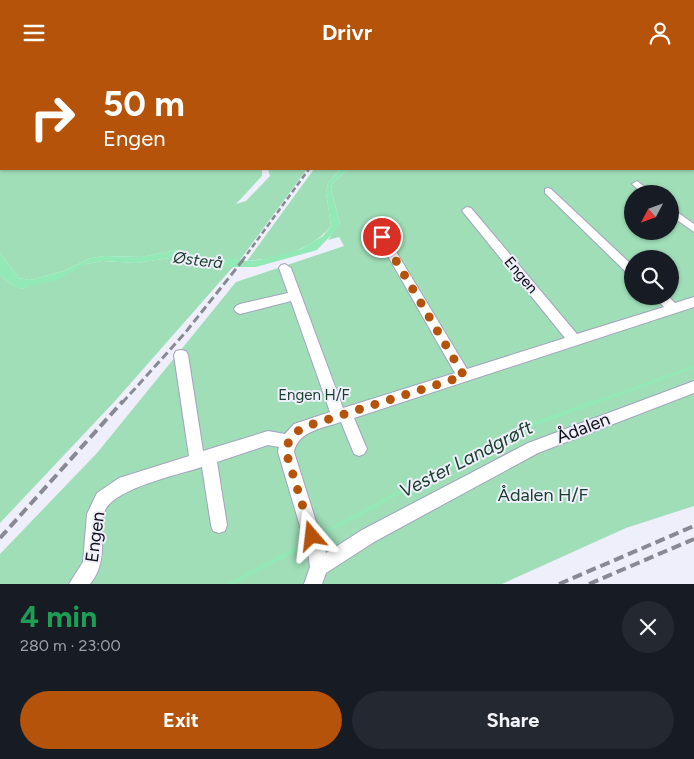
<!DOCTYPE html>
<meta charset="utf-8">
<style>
body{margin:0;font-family:Figtree,sans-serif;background:#242831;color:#f1f3f6;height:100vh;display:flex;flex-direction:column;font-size:19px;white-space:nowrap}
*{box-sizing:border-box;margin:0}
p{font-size:16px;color:#9ea1a6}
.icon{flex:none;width:28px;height:28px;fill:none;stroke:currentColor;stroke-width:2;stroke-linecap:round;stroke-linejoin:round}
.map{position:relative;height:519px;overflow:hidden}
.side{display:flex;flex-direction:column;background:#171b24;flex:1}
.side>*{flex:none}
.top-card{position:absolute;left:0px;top:0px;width:695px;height:105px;box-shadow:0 1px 4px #0004;background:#b45309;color:#fff;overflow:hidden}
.needle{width:32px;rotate:229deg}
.controls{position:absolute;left:624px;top:120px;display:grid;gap:10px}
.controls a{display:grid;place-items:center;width:55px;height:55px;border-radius:50%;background:#171b24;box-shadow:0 1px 4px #0004;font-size:25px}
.pin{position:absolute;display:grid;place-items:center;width:42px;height:42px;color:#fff;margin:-21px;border:2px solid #fff;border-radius:50%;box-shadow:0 1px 5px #0007}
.me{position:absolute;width:55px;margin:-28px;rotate:343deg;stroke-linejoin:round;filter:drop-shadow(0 0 4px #0008)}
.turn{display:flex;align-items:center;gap:18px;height:105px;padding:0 20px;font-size:22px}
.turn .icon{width:65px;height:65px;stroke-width:2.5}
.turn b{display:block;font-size:35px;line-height:42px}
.round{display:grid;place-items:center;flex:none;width:52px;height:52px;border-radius:26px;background:#242831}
.headline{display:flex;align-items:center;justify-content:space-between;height:85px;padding:0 20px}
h1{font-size:30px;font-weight:700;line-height:38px;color:#1e9e55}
.button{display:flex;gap:10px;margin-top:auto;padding:10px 20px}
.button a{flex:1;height:58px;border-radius:30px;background:#b45309;color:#fff;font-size:20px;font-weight:700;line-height:58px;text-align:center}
.button a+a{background:#242831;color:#f1f3f6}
header{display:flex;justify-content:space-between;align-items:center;height:65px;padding:0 20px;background:#b45309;color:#fff;font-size:22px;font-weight:700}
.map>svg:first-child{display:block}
</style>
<header><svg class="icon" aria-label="menu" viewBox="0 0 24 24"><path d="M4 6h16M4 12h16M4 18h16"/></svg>Drivr<svg class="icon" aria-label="person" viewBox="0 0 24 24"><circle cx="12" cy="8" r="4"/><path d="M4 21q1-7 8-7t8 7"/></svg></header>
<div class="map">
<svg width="694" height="519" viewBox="0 0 694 519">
<rect width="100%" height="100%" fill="#efeffb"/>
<g fill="#a0deb8" fill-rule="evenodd">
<polygon points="0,0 206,1 1,1 1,104 262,104 262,111 236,139 246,136 270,111 268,104 307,104 240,195 208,193 177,185 142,192 104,191 91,193 64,206 30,215 19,213 0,188"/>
<path d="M694 59V441L626 463 502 519H0V489L97 388 236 217 344 181 339 172 328 175 340 158 331 125 332 119 348 104H694ZM632 129H670V166H632ZM632 194H670V231H632Z"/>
<path d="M314 104H341L328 118 326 127 331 161C311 186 278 193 247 196Z"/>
<polygon points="170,193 182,194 190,198 233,202 115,336 0,458 0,210 11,219 21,224 86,199 102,196 136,198"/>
</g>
<polygon fill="#92e9b5" points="341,104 348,104 332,119 331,125 340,158 335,166 317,185 256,202 204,202 182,194 170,193 136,198 102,196 86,199 57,215 20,224 11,219 0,210 0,188 19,213 30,215 64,206 91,193 104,191 141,192 177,185 208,193 228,193 247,196 259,195 301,184 323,171 331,161 326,127 328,118"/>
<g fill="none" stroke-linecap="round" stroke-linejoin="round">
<polyline stroke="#92e9b5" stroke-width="2" points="112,1 120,0"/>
<polyline stroke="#92e9b5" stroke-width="3" points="594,338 694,302"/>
<g stroke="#92e9b5" stroke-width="4">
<polyline points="327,466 517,365 598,336"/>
<polyline points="230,519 298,483"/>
</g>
<g stroke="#a3a2bf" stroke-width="2">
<g id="minor">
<polygon points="637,116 654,129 643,129 632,119"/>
<polygon points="548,123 551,124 632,200 632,210 628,209 545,128 545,124"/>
<path d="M467 142 471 143 577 269 664 242 654 231H668L675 238 694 232V242L354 353 367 384 364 389 359 391 354 389 341 357C323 363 298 366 294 387L326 488 362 465 528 378 694 316V328L538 388 374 477 326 508 322 519H304L310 502 308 488 278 387 279 382 268 380 217 397 227 460 225 466 219 468 213 466 211 460 202 402C178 410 116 423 105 445 101 453 102 463 102 472 103 489 101 506 90 519H69L83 497 87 449 97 428 119 413 189 391 174 290 176 286 181 285 186 286 188 290 203 386 268 366 285 369 294 359 330 347 291 236 240 249 236 247 234 244 236 241 240 239 288 228 279 203 281 200 285 199 291 203 343 343 455 308 377 172 378 170H386L467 304 565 273 463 147 462 145Z"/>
<polygon points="670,142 694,159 694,167 670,150"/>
</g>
</g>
<use href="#minor" fill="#fff" fill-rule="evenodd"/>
<polyline stroke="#898994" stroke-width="2.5" stroke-dasharray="5.5 3" stroke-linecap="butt" points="242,196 309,104"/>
<polyline stroke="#898994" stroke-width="3" stroke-dasharray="8 4" stroke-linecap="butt" points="122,338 185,268 243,195"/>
<g stroke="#898994" stroke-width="4" stroke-dasharray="10 5" stroke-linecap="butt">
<polyline points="0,473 123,336"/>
<polyline points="559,519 694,461"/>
<polyline points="589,519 694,474"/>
</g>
</g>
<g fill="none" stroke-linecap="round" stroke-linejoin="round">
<path stroke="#b45309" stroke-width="9" stroke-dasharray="0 16.2" d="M312 471 286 387C288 373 294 367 307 361L464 311 382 172"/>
</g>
<g text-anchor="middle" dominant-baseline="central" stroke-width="4" stroke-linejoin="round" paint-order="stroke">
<g font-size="15" fill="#10101a" stroke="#efeffb">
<text transform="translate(521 210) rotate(50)">Engen</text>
</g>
<g font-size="15" fill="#183d29" stroke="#efeffb">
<text x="314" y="330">Engen H/F</text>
</g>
<g font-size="16" font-style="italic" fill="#1b402c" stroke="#efeffb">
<text transform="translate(198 195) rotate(7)">Østerå</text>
</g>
<g font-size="18" fill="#10101a" stroke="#efeffb">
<text transform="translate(583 363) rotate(-21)">Ådalen</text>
<text transform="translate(95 472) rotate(-82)">Engen</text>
</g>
<g font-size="18" fill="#183d29" stroke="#efeffb">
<text x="543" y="430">Ådalen H/F</text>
</g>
<g font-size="19" font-style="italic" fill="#1b402c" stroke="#efeffb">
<text transform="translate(466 394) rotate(-27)">Vester Landgrøft</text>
</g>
</g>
</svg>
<div class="controls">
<a><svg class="needle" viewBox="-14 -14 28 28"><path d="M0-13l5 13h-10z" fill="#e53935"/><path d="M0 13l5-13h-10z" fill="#9ea1a6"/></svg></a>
<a><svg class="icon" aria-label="search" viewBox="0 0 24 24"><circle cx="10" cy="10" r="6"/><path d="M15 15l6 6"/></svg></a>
</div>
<div class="pin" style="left:382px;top:172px;background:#d93025"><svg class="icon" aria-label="arrive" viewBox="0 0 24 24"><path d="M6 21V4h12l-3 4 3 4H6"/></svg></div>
<svg class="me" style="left:312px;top:471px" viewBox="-20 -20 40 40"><path d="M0-17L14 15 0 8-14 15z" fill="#b45309" stroke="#fff" stroke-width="4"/></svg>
<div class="top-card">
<div class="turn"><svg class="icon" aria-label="right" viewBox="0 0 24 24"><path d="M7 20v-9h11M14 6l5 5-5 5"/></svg><div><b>50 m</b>Engen</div></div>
</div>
</div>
<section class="side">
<div class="headline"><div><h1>4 min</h1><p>280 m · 23:00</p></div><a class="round"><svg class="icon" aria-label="close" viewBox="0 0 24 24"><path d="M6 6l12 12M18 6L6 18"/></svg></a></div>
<div class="button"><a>Exit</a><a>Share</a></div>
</section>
